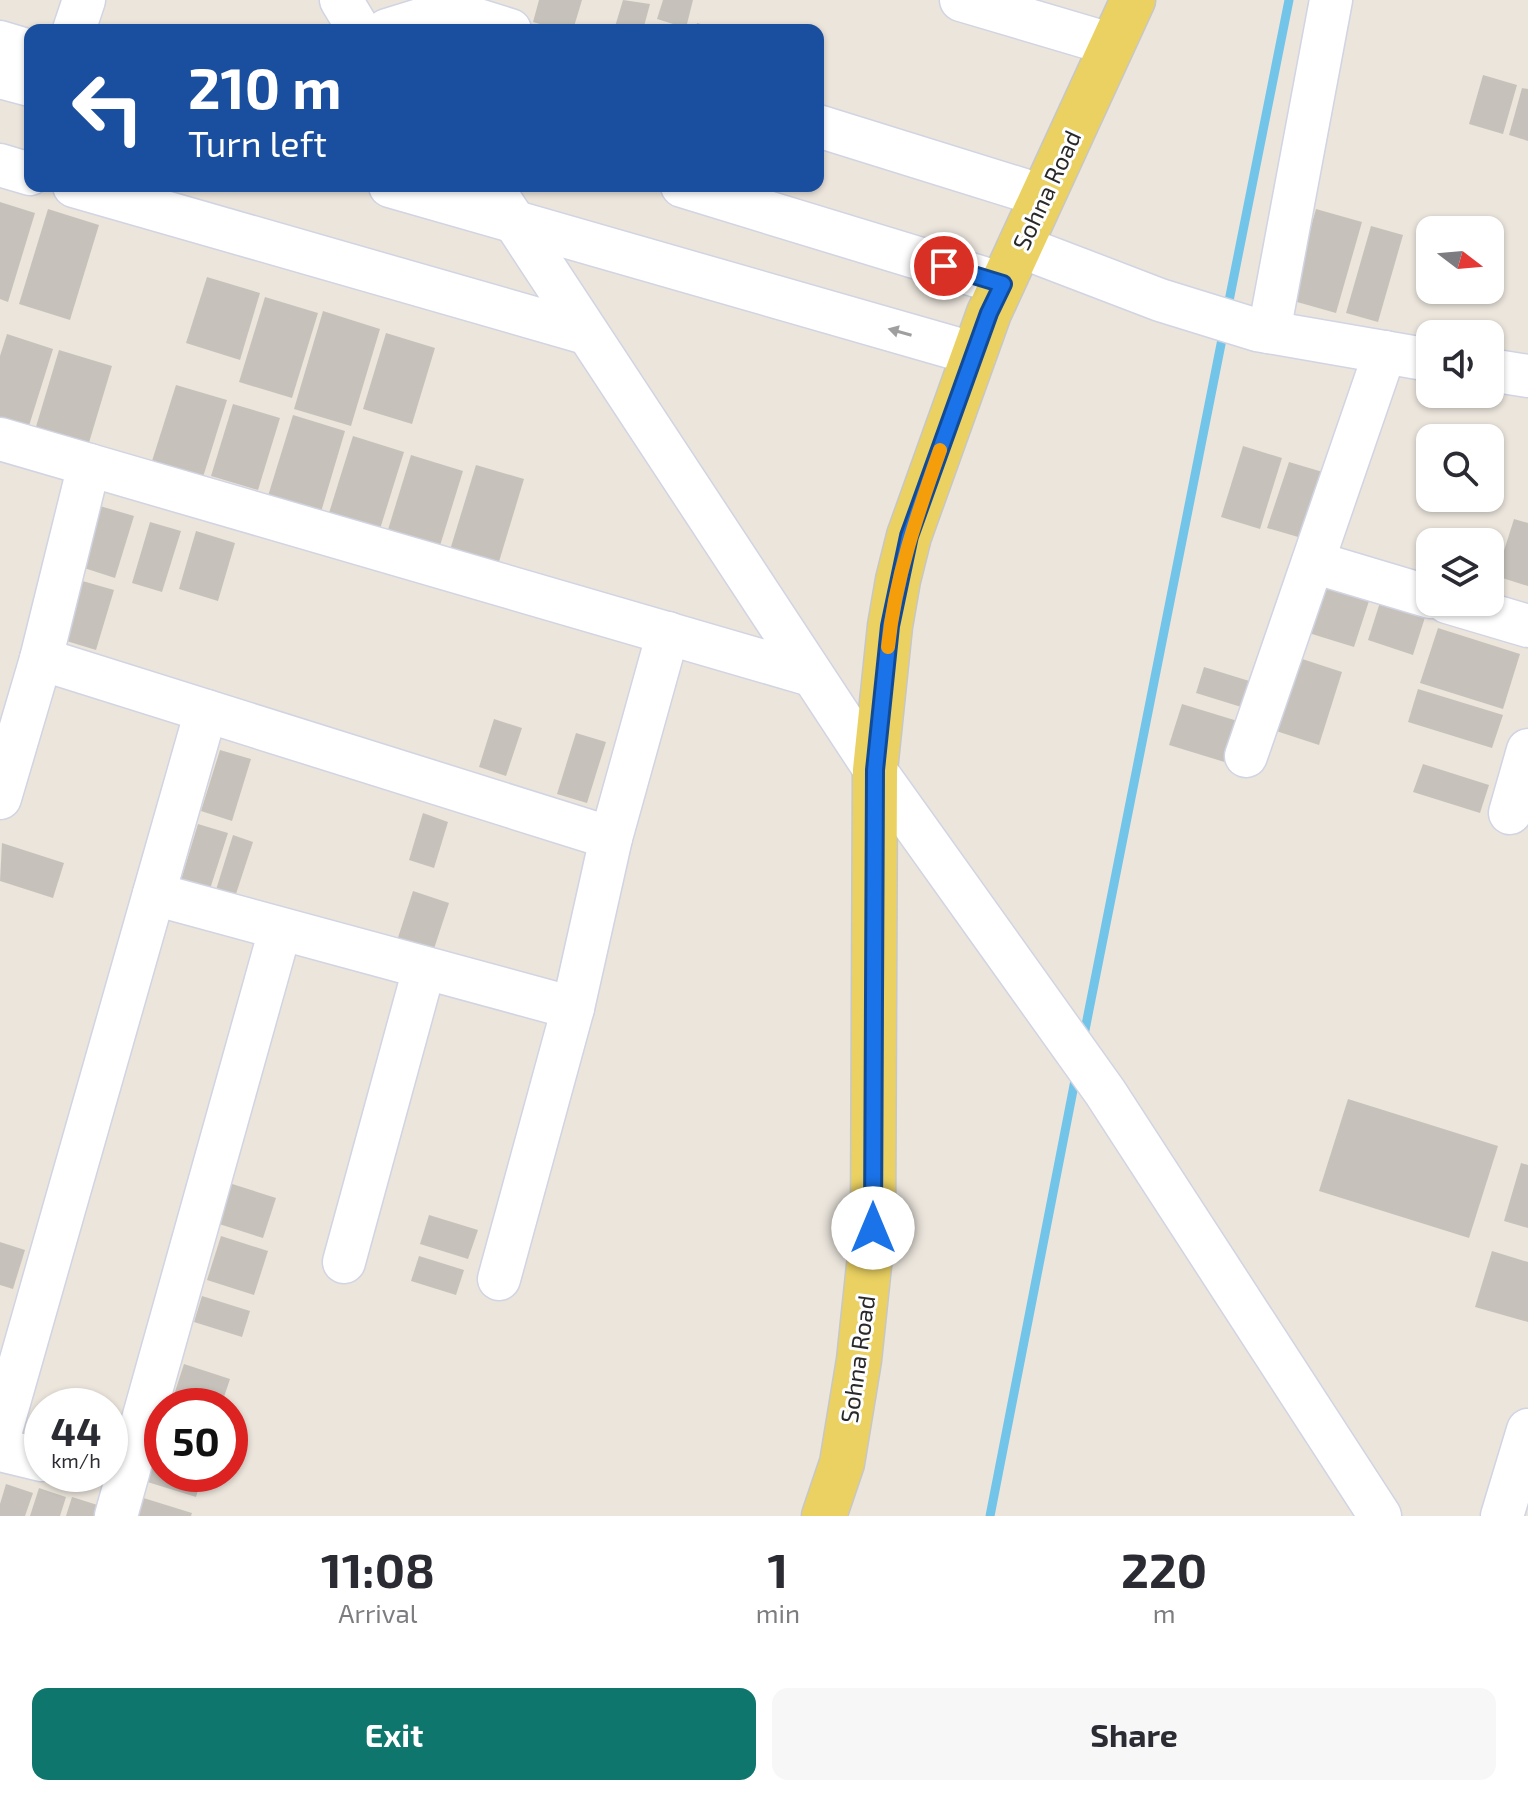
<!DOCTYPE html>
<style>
body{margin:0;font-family:"Exo 2",sans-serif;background:#f7f7f7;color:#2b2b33;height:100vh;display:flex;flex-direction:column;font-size:30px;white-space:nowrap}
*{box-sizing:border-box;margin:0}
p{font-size:26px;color:#7c7c81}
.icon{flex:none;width:44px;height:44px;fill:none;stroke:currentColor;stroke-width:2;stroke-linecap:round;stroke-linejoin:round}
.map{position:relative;height:1516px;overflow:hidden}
.details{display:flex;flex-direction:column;background:#fff;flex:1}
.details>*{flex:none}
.top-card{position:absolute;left:24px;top:24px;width:800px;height:168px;border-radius:16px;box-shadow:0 2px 6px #0004;background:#1a4fa0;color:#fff;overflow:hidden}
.needle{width:52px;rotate:106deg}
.tools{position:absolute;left:1416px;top:216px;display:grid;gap:16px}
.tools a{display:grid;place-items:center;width:88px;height:88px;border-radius:16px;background:#fff;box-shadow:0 2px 6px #0004;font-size:40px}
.speed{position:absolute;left:24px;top:1388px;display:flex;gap:16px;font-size:40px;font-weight:700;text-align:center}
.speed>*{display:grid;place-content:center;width:104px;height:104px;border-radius:50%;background:#fff;box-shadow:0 2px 6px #0004;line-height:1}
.speed small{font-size:20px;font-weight:400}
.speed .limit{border:12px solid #d22;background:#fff;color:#111}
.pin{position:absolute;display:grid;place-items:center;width:68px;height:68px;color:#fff;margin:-34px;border:4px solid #fff;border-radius:50%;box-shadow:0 2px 8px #0007}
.me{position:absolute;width:88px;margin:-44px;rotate:0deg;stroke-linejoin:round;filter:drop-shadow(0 0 6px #0008)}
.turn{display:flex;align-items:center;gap:28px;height:168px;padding:0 32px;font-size:36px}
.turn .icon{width:104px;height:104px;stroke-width:2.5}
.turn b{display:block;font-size:56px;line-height:68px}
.eta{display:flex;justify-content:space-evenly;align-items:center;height:136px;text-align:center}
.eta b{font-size:48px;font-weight:700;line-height:56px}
.primary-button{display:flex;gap:16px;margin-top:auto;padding:16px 32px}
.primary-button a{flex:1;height:92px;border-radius:16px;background:#0f766e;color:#fff;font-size:32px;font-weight:700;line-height:92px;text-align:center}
.primary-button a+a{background:#f7f7f7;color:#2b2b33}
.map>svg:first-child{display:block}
</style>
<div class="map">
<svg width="1528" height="1516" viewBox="0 0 1528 1516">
<rect width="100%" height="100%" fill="#ebe5dc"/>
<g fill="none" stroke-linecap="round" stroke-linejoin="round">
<g stroke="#73c4e9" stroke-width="9">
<polyline points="1227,311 1289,0"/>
<polyline points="1083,1040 1224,329"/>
<polyline points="990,1516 1076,1075"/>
</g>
</g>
<g fill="#c6c2bb">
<polygon points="539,0 582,0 573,30 561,30 533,22"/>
<polygon points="623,0 650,4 643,30 614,30"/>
<polygon points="663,0 693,0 686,28 657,19"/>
<polygon points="697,23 718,29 718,30 696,30"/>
<polygon points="1483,75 1517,85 1503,134 1469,124"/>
<polygon points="1522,88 1528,89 1528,141 1509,135"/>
<polygon points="0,202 35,213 8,302 0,299"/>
<polygon points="48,209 99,225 70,320 19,304"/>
<polygon points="1316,209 1362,222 1336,313 1290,300"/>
<polygon points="1371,226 1403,235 1378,322 1346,313"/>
<polygon points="207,277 260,293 240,360 186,343"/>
<polygon points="265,297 318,313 292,398 239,382"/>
<polygon points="323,311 380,329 351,426 294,409"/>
<polygon points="386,333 435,348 412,424 363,409"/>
<polygon points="7,334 53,349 28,429 0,421 0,356"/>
<polygon points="59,350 112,366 88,446 35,430"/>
<polygon points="176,385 227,400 203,477 152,461"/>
<polygon points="233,404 280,418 258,490 211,476"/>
<polygon points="293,415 345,431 321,512 268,496"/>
<polygon points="353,436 404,452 380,529 329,513"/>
<polygon points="1243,446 1282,458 1260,529 1221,517"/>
<polygon points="411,455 463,471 439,549 387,533"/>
<polygon points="1289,462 1326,473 1305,539 1267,528"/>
<polygon points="476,465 524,479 498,565 450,550"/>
<polygon points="100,506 134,516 115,578 81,567"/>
<polygon points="1514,519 1528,523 1528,586 1496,576"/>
<polygon points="150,522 181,531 162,592 132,583"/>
<polygon points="196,531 235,543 218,601 179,589"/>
<polygon points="79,580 114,590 96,650 60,639"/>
<polygon points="1314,583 1369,601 1354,647 1299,630"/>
<polygon points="1382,596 1427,611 1413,655 1368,640"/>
<polygon points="1438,628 1520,654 1503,709 1420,683"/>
<polygon points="1290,655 1342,672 1319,745 1267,728"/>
<polygon points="1204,667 1259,684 1251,710 1196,693"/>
<polygon points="1418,689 1503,715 1492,748 1408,722"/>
<polygon points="1182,704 1244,723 1231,764 1169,745"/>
<polygon points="494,719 522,728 506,776 479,767"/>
<polygon points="576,733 606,742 587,803 557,794"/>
<polygon points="220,750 251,759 232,821 201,811"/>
<polygon points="1423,764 1489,785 1480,813 1413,792"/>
<polygon points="423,813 448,822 434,868 409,860"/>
<polygon points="198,824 228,833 210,889 181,880"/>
<polygon points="233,835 253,842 234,900 215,893"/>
<polygon points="2,843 64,863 53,898 0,881"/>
<polygon points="413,891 449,903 430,961 394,950"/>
<polygon points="1348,1099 1498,1146 1469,1238 1319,1191"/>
<polygon points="1521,1163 1528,1165 1528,1228 1504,1221"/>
<polygon points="229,1183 276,1198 263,1238 216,1223"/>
<polygon points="429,1215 478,1230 468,1259 420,1244"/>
<polygon points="221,1236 268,1251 254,1295 207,1280"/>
<polygon points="0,1242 25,1250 13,1289 0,1285"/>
<polygon points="1492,1251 1528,1262 1528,1322 1475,1307"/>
<polygon points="419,1256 464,1270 456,1295 411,1281"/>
<polygon points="202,1296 250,1311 242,1337 194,1322"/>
<polygon points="184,1364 230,1379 221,1406 171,1404"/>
<polygon points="162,1417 162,1474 203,1474 196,1497 141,1480"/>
<polygon points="6,1484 33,1493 25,1516 0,1516 0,1504"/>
<polygon points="39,1488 66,1497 60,1516 30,1516"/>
<polygon points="137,1496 192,1513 191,1516 131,1516"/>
<polygon points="72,1497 107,1508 105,1516 66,1516"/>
</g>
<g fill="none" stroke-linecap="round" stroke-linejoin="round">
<g stroke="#d1d4e2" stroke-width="45">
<g id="minor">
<polyline points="341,0 359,30"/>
<polyline points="961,0 1113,45"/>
<polyline points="74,30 84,0"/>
<polyline points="387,30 449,11 510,30"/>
<polyline points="0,42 30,51"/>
<polyline points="0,77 30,85"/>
<polyline points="818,126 1043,196"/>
<polyline points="0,165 30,174"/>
<polyline points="74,186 586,333"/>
<polyline points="390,186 975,354"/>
<polyline points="491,186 875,770 1105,1092 1380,1516"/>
<polyline points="682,186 1003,284"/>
<polyline points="1019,246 1160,300 1257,330 1430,360"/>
<polyline points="1269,332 1331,0"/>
<polyline points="1490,370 1528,376"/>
<polyline points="0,439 811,675"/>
<polyline points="1313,562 1430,597"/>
<polyline points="1447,602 1528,626"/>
<polyline points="41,659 611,838"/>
<polyline points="1246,756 1385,352"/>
<polyline points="0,798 41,659 89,465"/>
<polyline points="1510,813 1528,750"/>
<polyline points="154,894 573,1008 611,838 668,633"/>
<polyline points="344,1262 424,969"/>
<polyline points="499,1279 573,1008"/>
<polyline points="0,1434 206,711"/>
<polyline points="0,1450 42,1460"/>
<polyline points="116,1516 280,930"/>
<polyline points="1502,1516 1528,1430"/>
</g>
</g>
<g stroke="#c7c7c7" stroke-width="47">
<polyline id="major" points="824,1516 842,1463 859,1360 873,1228 875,770 890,626 898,580 909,536 989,313 1133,0"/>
</g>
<use href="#minor" stroke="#fff" stroke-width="42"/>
<use href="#major" stroke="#ead162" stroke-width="44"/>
</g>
<defs><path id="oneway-solid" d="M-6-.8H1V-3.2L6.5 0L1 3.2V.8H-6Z" transform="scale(2)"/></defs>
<use fill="#9f9f9f" href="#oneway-solid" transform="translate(900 332) rotate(-164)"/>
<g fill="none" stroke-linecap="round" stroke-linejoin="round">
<g stroke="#114b97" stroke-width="20">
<polyline id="route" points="873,1228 875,770 890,626 909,536 989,313 1003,284 944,266"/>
</g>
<use href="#route" stroke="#1a73e8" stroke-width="14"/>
<path stroke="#f59e0b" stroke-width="14" d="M888 647C895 578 917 515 940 450"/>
</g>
<g text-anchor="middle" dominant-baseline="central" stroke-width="6" stroke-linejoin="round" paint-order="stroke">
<g font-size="24" fill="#292929" stroke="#fff">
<text transform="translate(1046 190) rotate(-65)">Sohna Road</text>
<text transform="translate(857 1359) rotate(-82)">Sohna Road</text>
</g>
</g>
</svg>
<div class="tools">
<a><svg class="needle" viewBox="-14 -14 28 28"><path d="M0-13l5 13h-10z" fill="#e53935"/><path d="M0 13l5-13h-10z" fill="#7c7c81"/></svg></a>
<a><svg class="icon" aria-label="sound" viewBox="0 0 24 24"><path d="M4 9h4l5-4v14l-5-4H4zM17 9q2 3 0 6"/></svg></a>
<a><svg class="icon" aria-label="search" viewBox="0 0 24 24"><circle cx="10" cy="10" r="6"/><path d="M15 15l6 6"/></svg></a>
<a><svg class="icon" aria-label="layers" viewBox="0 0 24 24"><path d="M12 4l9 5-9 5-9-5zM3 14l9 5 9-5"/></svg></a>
</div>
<div class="speed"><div>44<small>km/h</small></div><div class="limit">50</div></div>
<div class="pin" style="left:944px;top:266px;background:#d93025"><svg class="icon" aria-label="arrive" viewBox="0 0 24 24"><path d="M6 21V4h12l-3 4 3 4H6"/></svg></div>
<svg class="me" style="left:873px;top:1228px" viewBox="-20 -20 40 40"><circle r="19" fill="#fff"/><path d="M0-13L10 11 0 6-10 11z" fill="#1a73e8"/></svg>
<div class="top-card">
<div class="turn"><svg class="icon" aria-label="left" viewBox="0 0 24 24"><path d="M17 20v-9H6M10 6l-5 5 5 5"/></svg><div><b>210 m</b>Turn left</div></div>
</div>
</div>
<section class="details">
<div class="eta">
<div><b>11:08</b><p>Arrival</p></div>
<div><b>1</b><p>min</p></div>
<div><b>220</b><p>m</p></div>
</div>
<div class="primary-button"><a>Exit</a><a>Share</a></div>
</section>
